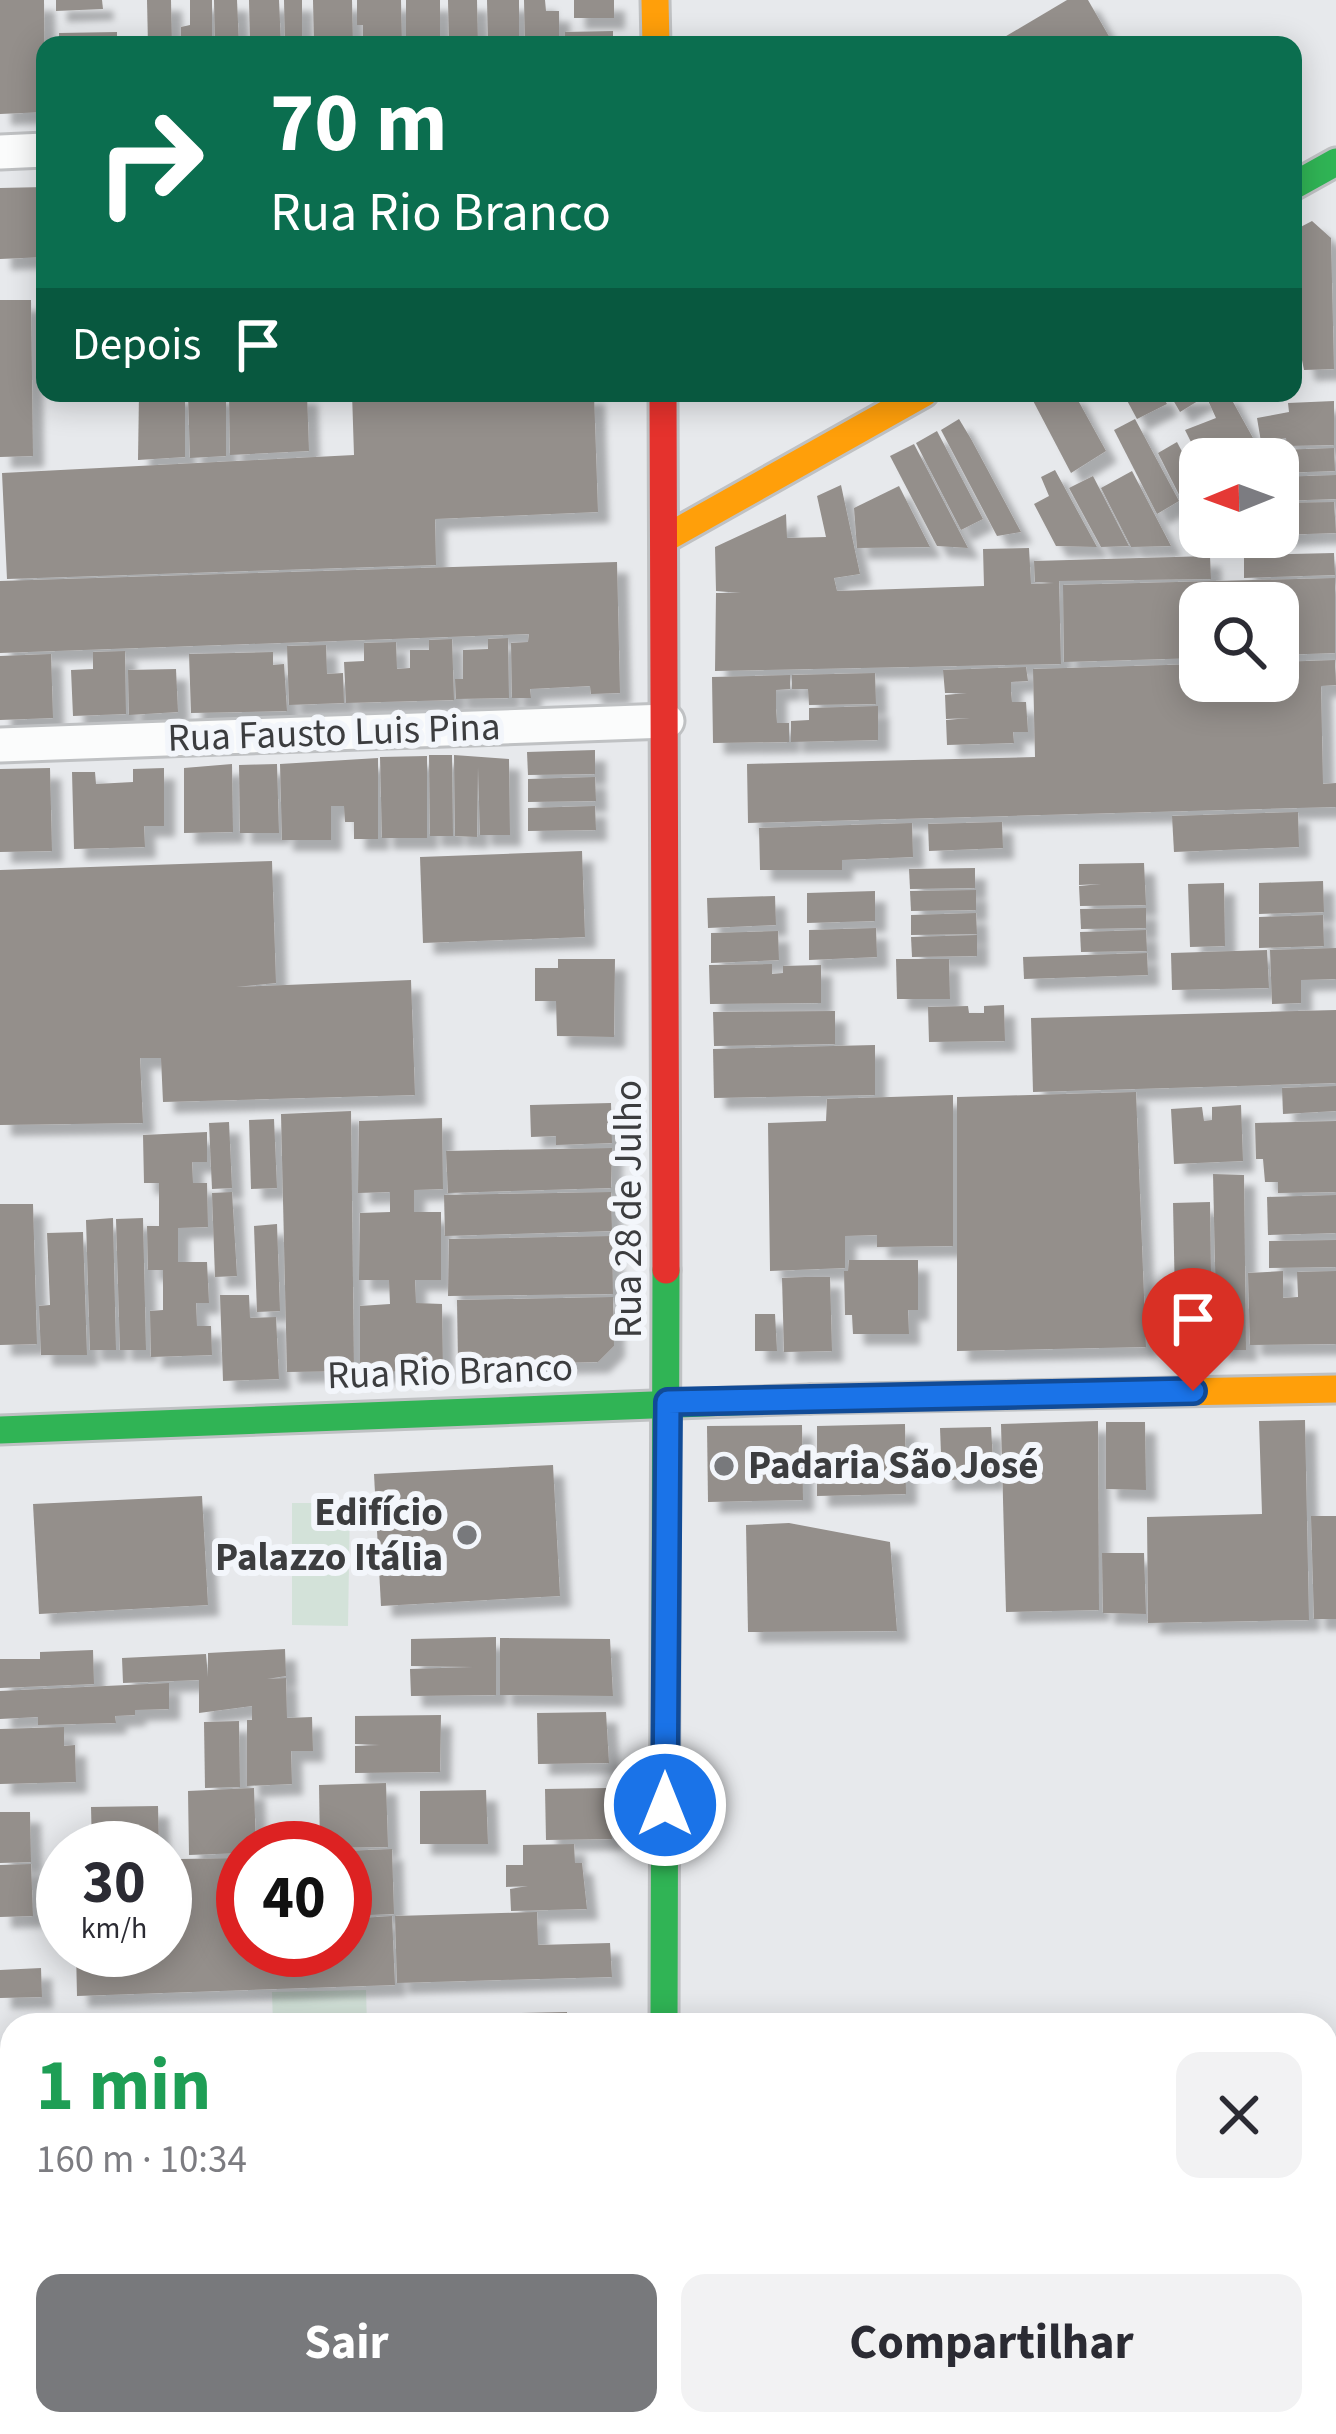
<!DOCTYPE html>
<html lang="pt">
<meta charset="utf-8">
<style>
body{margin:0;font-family:"Source Sans 3",sans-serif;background:#f2f2f3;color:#2b2b33;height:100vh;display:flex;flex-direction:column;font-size:45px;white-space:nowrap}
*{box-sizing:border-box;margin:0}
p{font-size:39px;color:#7c7c81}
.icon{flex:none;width:66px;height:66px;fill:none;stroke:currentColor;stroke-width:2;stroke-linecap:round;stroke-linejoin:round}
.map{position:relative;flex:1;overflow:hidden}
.details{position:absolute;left:0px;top:2013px;width:1338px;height:423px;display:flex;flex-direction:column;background:#fff;border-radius:36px 36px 0 0;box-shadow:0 6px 30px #0003}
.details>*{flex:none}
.guide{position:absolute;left:36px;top:36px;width:1266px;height:366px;border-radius:24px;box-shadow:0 6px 30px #0003;background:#0b6e4f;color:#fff;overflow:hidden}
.needle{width:78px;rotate:269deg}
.buttons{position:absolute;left:1179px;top:438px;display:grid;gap:24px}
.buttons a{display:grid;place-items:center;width:120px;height:120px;border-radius:24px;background:#fff;box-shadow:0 6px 30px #0003;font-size:60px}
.speed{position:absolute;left:36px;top:1821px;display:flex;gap:24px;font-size:60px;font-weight:700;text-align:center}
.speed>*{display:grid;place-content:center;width:156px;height:156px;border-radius:50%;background:#fff;box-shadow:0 6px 30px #0003;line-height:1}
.speed small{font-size:30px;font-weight:400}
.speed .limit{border:18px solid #d22;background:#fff;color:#111}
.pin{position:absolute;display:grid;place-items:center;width:102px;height:102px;color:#fff;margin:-123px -51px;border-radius:50% 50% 50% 0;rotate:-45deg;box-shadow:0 0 12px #0007}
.pin .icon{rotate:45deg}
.me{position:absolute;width:132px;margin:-66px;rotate:0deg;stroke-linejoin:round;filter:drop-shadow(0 0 9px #0008)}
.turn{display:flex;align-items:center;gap:42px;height:252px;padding:0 36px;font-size:54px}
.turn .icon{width:156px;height:156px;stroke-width:2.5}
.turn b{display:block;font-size:84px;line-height:102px}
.then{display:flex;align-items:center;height:114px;padding:0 36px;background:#0003;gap:24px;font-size:45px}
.round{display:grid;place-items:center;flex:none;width:126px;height:126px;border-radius:24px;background:#f2f2f3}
.summary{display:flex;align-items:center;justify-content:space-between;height:204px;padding:0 36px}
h1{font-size:72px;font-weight:700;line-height:90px;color:#1e9e55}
.button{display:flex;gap:24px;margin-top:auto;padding:24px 36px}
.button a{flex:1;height:138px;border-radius:24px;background:#78797c;color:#fff;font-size:48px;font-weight:700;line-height:138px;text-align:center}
.button a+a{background:#f2f2f3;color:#2b2b33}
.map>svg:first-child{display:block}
</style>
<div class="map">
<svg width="1336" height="2434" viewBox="0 0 1336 2434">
<defs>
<filter id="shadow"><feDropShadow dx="11" dy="11" stdDeviation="3" flood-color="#0004"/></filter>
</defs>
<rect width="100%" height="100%" fill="#e7e9ec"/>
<g fill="#d3e2d9">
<polygon points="350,1503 348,1626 292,1625 292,1503"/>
<polygon points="366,1990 367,2025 273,2025 272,1992"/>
</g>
<g fill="#948f8b" filter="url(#shadow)">
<polygon points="0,0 44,0 45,112 0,114"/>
<polygon points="56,0 102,0 103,9 56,11"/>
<polygon points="147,0 171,0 172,45 148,45"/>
<polygon points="190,0 212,0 212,45 181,45 181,27 190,25"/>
<polygon points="214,0 237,0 239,45 215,45"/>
<polygon points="249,0 279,0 281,45 250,45"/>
<polygon points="284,0 302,0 302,45 285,45"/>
<polygon points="313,0 352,0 353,45 314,45"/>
<polygon points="357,0 401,0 402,45 363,41 363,25 357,25"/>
<rect x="406" y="0" width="34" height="45"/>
<polygon points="448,0 477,0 478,45 449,45"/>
<polygon points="487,0 519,0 519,45 488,44"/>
<polygon points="524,0 545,0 546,11 559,11 559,43 525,45"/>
<rect x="574" y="0" width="40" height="18"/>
<polygon points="1067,0 1088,0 1114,45 991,45"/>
<polygon points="613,31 613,45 565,45 565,32"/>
<polygon points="117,32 117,45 59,45 59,33"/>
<polygon points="45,187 45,257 0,259 0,188"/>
<polygon points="1312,221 1331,238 1334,369 1304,370 1293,315 1293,231"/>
<polygon points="0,300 31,300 33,456 0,457"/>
<polygon points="139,393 185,393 185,457 138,460"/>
<polygon points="188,393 226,393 226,456 190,458"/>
<polygon points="229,393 307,393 309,451 230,455"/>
<polygon points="352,393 594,393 598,512 435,519 436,565 7,579 2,473 354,455"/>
<polygon points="1029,393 1074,393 1106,451 1071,473"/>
<polygon points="1123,393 1161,393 1167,404 1137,419"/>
<polygon points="1169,393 1228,393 1258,447 1194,448 1185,430 1216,418 1206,396 1180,412"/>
<polygon points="1334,401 1334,445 1287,446 1286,438 1261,442 1257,418 1289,412 1288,403"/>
<polygon points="959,419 971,439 1021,532 997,536 941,430"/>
<polygon points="1135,419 1179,501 1157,514 1114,430"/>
<polygon points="937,431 983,519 961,530 916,443"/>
<polygon points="1177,442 1200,486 1200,536 1158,453"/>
<polygon points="914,444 968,548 937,546 890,456"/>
<polygon points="1334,448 1335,471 1278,473 1278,459 1225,459 1225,452"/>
<polygon points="1055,470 1097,547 1056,546 1034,504 1049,496 1041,477"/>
<polygon points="1132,471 1171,546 1131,547 1101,488"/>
<polygon points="1336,475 1336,499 1278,501 1278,477"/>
<polygon points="1093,476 1129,546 1101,547 1069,488"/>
<polygon points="841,485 860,574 834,578 837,591 984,586 983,549 1029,548 1031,584 1054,583 1035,582 1034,561 1210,556 1211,579 1059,581 1061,664 715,671 716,593 741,593 716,591 715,547 786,514 787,538 826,537 817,496"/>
<polygon points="899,486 930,547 857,548 854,508"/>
<polygon points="1334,502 1336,533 1278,535 1278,503"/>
<polygon points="1334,553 1335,575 1244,578 1244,555"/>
<polygon points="617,562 620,693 591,694 590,686 530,689 531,698 512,698 511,643 528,642 529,634 0,653 0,581"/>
<polygon points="1335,578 1335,653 1278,655 1278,603 1200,603 1200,658 1064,662 1063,585"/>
<polygon points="508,638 509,698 456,699 455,679 463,679 463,650 488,649 488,639"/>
<polygon points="452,639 454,700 346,703 344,662 364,661 364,643 396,642 397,669 410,668 410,650 429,650 429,640"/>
<polygon points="326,645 327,674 343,673 344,703 289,705 287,646"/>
<polygon points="125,651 126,714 73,716 71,670 93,669 93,652"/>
<polygon points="273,652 273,665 284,664 287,711 191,713 189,654"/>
<polygon points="51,654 53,718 0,720 0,656"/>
<polygon points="1335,660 1336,685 1321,686 1323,784 1336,783 1336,807 748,823 747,764 1035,757 1033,669 1200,664 1200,681 1278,681 1278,662"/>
<polygon points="1026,667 1028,681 1011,682 1011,692 1012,702 1026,702 1028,732 1013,732 1014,743 947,745 946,720 970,718 946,719 945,695 967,693 945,693 943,670"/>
<polygon points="176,669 178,712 129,715 128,670"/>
<polygon points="875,673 876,704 809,705 808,689 792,689 792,675"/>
<polygon points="790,675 790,689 776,690 776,709 777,723 789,723 789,742 713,743 712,677"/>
<polygon points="878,706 878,740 791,742 791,721 809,720 809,708"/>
<polygon points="595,750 595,774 528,775 527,752"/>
<polygon points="429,755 452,755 453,836 430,836"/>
<polygon points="454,755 509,759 510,835 480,835 478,767 477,837 455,836"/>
<polygon points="427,756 427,838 382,838 380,757"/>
<polygon points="378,758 378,839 354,839 354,822 345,822 344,806 331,806 331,840 282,840 280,764"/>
<polygon points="232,764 233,832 184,833 184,768"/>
<polygon points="277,764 279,833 240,833 239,765"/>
<polygon points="50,768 52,851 0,852 0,769"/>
<polygon points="164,768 164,826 144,826 145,847 74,849 72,772 95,772 96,784 133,782 133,769"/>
<polygon points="595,777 596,801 528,802 528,779"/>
<polygon points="595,806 596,830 528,831 528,808"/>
<polygon points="1298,812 1299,847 1174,852 1172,816"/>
<polygon points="1002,822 1003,848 929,851 928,824"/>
<polygon points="912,823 913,857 842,860 842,870 760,870 759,828"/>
<polygon points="582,851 585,937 423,943 420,857"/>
<polygon points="272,861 276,983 236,987 411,980 415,1095 163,1102 161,1058 140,1058 143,1123 0,1125 0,870"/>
<polygon points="1144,863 1146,905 1080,906 1079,886 1101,884 1079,885 1079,864"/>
<polygon points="975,868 975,888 910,889 909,869"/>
<polygon points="1323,881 1324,912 1259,914 1259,883"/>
<polygon points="1224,883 1225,946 1190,947 1188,884"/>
<polygon points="976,890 976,910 911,911 910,891"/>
<polygon points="875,891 875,921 807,923 807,893"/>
<polygon points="775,896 776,925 708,928 707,898"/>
<polygon points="1146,908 1146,928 1081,929 1080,909"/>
<polygon points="976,913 977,934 911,935 911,915"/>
<polygon points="1323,915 1324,946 1259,948 1259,917"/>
<polygon points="876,928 877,957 809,960 809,930"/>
<polygon points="1146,930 1147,951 1081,952 1080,932"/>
<polygon points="778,931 779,960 711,963 711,933"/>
<polygon points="977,935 977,956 912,957 911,937"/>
<polygon points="1336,948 1336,979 1301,980 1301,1003 1272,1004 1270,950"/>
<polygon points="1267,950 1269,988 1172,990 1171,953"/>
<polygon points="1147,953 1148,975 1024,979 1023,957"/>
<polygon points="558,959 615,959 614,1037 557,1036 556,1001 535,1001 535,968 558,968"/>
<polygon points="896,959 949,959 950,999 897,999"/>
<polygon points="772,964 772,974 783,973 783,966 821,965 821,1003 710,1004 709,965"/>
<polygon points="1004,1005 1005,1041 929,1042 928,1007 968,1006 969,1013 984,1013 984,1006"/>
<polygon points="1336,1010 1336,1083 1033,1092 1031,1018"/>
<polygon points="835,1011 835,1044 714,1046 713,1012"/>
<polygon points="875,1045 875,1095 714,1098 713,1049"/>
<polygon points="1336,1086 1336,1111 1283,1114 1282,1088"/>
<polygon points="1136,1092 1146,1347 957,1351 957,1097"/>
<polygon points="953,1095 953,1246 877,1247 877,1235 845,1236 845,1268 770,1271 768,1123 826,1121 827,1099"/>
<polygon points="611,1103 612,1143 556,1145 556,1136 531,1137 530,1105"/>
<polygon points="1241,1105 1243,1161 1174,1164 1171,1109 1202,1107 1204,1121 1212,1120 1212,1107"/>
<polygon points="351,1111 354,1371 287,1372 281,1114"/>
<polygon points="442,1118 443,1189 414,1190 414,1212 441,1212 441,1280 415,1280 416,1303 442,1304 443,1371 360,1372 360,1306 390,1304 389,1280 359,1280 360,1213 390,1212 390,1192 358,1193 359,1121"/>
<polygon points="274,1119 277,1188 251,1189 249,1120"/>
<polygon points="1336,1121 1336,1192 1278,1193 1278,1182 1265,1182 1263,1159 1256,1159 1255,1123"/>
<polygon points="229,1122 232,1188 212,1189 209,1123"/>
<polygon points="207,1132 207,1162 192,1162 193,1183 207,1183 208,1227 178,1228 178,1262 207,1262 209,1303 196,1303 197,1326 211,1326 212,1355 151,1357 150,1311 163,1310 163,1270 148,1270 147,1226 159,1226 159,1183 144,1183 143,1135"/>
<polygon points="612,1148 611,1188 448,1193 446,1151"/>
<polygon points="1213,1174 1244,1175 1246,1350 1217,1350"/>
<polygon points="232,1192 237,1276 215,1277 212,1193"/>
<polygon points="611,1192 612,1231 445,1236 444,1195"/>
<polygon points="1336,1195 1336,1233 1268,1235 1267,1197"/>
<polygon points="1210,1202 1212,1347 1176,1348 1173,1203"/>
<polygon points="0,1204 33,1204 37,1344 0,1345"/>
<polygon points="113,1218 116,1350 90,1350 86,1220"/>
<polygon points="143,1218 146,1350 120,1350 116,1219"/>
<polygon points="277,1224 280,1311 257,1312 254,1226"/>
<polygon points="83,1232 87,1355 41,1355 39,1306 50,1305 47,1233"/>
<polygon points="612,1236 613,1294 448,1296 449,1239"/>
<polygon points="1336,1240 1336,1267 1269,1268 1269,1241"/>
<polygon points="849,1260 918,1260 918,1310 908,1310 909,1334 853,1334 852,1315 845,1315 844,1271 848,1271"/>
<polygon points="1283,1271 1283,1298 1298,1297 1297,1272 1336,1271 1336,1344 1250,1345 1248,1273"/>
<polygon points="805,1277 830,1277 832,1351 784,1352 782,1278"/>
<polygon points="220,1295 249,1295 250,1318 276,1317 279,1379 223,1381"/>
<polygon points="613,1297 614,1346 598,1362 458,1365 457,1300"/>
<polygon points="755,1314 775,1314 777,1351 755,1351"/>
<polygon points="1305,1420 1309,1620 1148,1623 1147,1517 1262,1514 1259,1421"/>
<polygon points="1098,1421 1099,1610 1006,1612 1001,1424"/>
<polygon points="1106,1422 1145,1422 1146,1490 1106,1489"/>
<polygon points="905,1424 906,1494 817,1496 817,1426"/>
<polygon points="802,1425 803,1500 708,1502 707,1426"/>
<polygon points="991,1427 994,1479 942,1480 940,1428"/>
<polygon points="553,1465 560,1596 381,1606 374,1474"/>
<polygon points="202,1496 208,1605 39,1614 33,1504"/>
<polygon points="1311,1516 1336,1516 1336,1619 1314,1619"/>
<polygon points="789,1523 890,1542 897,1631 748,1632 746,1525"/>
<polygon points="1102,1553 1144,1553 1146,1614 1103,1613"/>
<polygon points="496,1637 496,1695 411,1696 410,1669 473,1667 411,1666 411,1639"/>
<polygon points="500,1638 610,1639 613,1696 500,1695"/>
<polygon points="285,1649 286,1676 267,1679 286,1678 287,1718 312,1717 313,1751 291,1751 292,1784 247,1786 247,1720 252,1720 252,1706 199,1713 199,1680 123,1683 122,1658 206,1654 208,1677 208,1653"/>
<polygon points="93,1650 94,1684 0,1688 0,1659 40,1659 40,1652"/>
<polygon points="169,1683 169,1709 135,1710 135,1715 115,1716 116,1723 38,1725 38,1717 0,1719 0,1691"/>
<polygon points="606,1712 609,1763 538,1764 537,1713"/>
<polygon points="441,1715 440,1772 355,1773 355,1746 380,1745 355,1744 355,1716"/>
<polygon points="239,1721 240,1787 205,1788 204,1722"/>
<polygon points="64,1727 64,1746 75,1745 76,1782 0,1784 0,1729"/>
<polygon points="386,1783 388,1847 320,1848 319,1785"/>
<polygon points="254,1788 256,1848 243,1848 243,1853 189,1855 188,1791"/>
<polygon points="609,1788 612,1839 546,1840 545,1789"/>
<polygon points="486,1790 488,1844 420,1844 420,1791"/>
<polygon points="158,1806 159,1848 92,1848 91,1807"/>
<polygon points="0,1812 30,1812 31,1862 0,1863"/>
<polygon points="574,1844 575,1863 582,1863 587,1909 511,1911 510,1889 528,1886 506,1887 506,1865 523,1865 523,1845"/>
<polygon points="392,1849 394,1914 345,1916 345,1851"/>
<polygon points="243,1858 243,1950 345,1950 345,1919 392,1916 395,1985 77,1996 76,1950 165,1950 165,1926 181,1926 180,1859"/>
<polygon points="31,1864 33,1916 0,1917 0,1865"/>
<polygon points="537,1912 538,1945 610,1943 612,1977 397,1983 395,1916"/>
<polygon points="41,1968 42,1997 0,1998 0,1970"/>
<polygon points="567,2012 567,2025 385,2025 385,2016"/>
<polygon points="200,2019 201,2025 145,2025 145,2021"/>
<polygon points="12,2180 12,2203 0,2204 0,2181"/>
<polygon points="12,2205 12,2228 0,2229 0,2206"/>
<polygon points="12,2231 12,2255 0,2255 0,2232"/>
<rect x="0" y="2329" width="12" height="24"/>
<rect x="0" y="2355" width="12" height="24"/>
<rect x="0" y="2382" width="12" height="24"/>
<polygon points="0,2411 12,2411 12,2424 199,2424 199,2434 0,2434"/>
<rect x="308" y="2424" width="44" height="10"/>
<rect x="355" y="2424" width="257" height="10"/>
<polygon points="704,2424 804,2424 804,2428 704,2431"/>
<polygon points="921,2424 976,2424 977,2434 921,2434"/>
<rect x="992" y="2424" width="25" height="10"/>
<polygon points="917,2426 918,2434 801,2434 801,2430"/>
</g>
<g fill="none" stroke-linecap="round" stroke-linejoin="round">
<g stroke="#bfc1c3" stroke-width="39">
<g id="street">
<polyline points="0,152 45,150"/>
<polyline points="0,745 667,721"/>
<polyline points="0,2290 12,2290"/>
</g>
</g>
<g stroke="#bfc1c3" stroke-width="33">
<g id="fast">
<polyline points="1293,186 1336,162"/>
<polyline points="0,1430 810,1399"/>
<polyline points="664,2025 666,1270"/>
<polyline points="666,2424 666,2434"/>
</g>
</g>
<g stroke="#bfc1c3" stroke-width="33">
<g id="slow">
<polyline points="655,0 656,45"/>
<polyline points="666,538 924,393"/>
<polyline points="810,1399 1336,1389"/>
</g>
</g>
<g stroke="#bfc1c3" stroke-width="33">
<polyline id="jam" points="663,393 666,1270"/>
</g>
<use href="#street" stroke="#fbfcfc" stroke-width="33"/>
<use href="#fast" stroke="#30b455" stroke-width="27"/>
<use href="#slow" stroke="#ff9f0a" stroke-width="27"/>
<use href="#jam" stroke="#e5322d" stroke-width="27"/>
</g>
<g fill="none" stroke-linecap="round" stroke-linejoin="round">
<g stroke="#114b97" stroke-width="30">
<polyline id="route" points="665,1805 668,1402 1193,1391"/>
</g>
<use href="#route" stroke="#1a73e8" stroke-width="21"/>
</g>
<g fill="#78797c" stroke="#f3f6fb" stroke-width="4.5">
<circle cx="724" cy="1466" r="12"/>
<circle cx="467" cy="1535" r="12"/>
</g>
<g text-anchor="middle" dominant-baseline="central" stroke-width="12" stroke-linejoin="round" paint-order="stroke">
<g font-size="39" fill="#3c3d3f" stroke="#f3f6fb">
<text transform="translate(334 733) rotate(-2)">Rua Fausto Luis Pina</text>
<text transform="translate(629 1209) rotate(-90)">Rua 28 de Julho</text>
<text transform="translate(450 1372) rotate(-2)">Rua Rio Branco</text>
</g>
<g font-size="39" font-weight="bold" fill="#3c3d3f" stroke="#f3f6fb" text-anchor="start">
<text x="748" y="1466">Padaria São José</text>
<text x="443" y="1513" text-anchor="end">Edifício<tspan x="443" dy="45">Palazzo Itália</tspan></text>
</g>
</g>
</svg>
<div class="buttons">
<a><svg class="needle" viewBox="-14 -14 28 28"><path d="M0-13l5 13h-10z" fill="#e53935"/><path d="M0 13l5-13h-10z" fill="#7c7c81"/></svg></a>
<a><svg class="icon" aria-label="search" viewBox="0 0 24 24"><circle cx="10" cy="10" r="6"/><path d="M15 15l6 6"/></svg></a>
</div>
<div class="speed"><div>30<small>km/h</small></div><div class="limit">40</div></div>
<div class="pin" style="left:1193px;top:1391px;background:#d93025"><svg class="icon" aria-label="arrive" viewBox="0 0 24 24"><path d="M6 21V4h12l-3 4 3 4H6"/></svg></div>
<svg class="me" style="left:665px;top:1805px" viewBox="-20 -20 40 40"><circle r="17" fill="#1a73e8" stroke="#fff" stroke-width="3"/><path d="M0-11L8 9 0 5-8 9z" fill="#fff"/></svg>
<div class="guide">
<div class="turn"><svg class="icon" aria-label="right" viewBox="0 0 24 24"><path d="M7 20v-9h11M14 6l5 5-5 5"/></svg><div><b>70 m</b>Rua Rio Branco</div></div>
<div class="then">Depois<svg class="icon" aria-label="arrive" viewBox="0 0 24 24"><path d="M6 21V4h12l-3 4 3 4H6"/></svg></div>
</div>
<section class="details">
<div class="summary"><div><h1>1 min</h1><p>160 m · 10:34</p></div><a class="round"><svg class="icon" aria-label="close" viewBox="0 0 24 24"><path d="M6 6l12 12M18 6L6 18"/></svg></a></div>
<div class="button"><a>Sair</a><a>Compartilhar</a></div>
</section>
</div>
